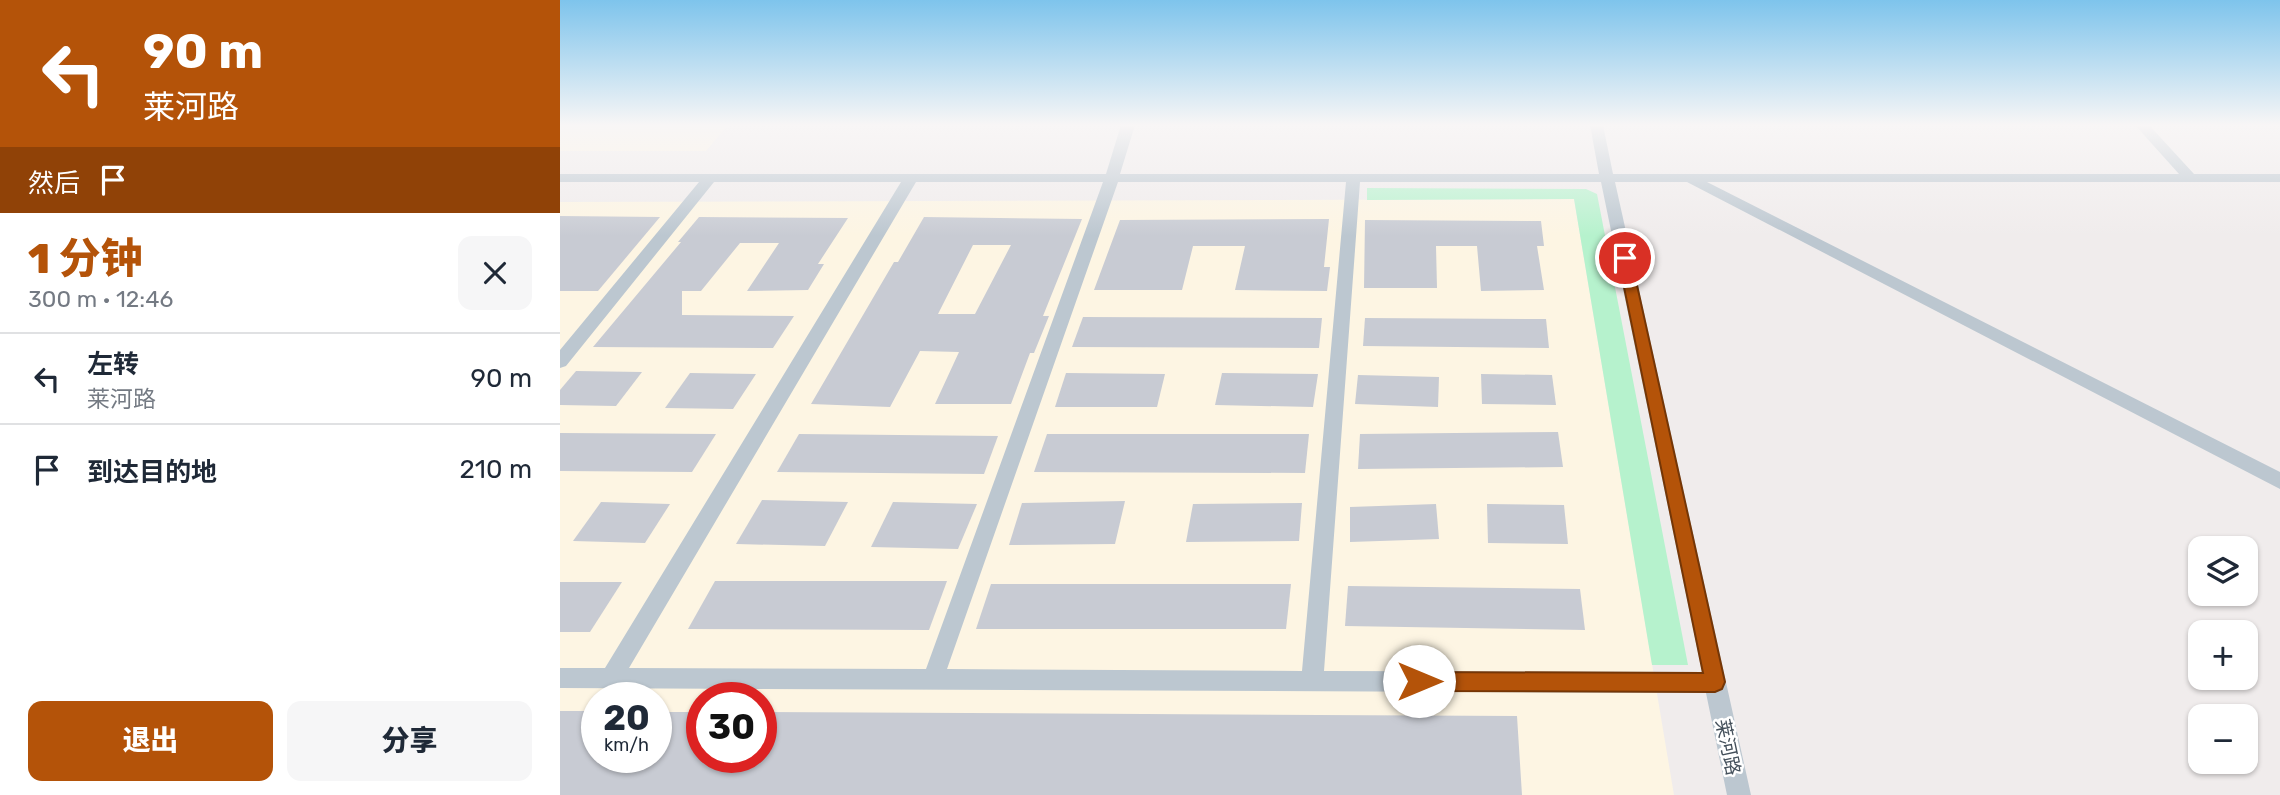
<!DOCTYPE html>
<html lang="zh">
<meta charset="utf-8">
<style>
body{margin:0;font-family:Rubik,"Noto Sans SC",sans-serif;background:#f6f6f7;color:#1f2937;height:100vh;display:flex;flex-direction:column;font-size:26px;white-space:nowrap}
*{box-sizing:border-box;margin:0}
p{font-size:23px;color:#747a83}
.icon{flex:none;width:38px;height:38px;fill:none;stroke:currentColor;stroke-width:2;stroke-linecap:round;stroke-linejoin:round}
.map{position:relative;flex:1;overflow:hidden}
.sheet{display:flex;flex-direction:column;background:#fff;width:560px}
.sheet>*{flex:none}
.hud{background:#b45309;color:#fff;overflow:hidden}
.fabs{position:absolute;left:1628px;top:536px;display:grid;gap:14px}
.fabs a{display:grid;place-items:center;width:70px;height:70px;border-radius:14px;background:#fff;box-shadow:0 2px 5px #0004;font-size:35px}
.speed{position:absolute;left:21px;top:682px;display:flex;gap:14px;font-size:35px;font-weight:700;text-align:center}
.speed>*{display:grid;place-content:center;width:91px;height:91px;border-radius:50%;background:#fff;box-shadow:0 2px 5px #0004;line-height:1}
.speed small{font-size:18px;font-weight:400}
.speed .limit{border:10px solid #d22;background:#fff;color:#111}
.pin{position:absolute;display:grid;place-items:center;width:60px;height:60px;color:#fff;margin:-30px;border:4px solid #fff;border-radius:50%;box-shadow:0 2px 7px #0007}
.me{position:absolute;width:77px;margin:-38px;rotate:90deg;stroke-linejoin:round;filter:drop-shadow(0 0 5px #0008)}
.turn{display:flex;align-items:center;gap:24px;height:147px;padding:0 28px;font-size:32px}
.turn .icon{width:91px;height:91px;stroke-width:2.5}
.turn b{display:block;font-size:49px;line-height:60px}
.then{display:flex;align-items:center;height:66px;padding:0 28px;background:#0003;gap:14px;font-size:26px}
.round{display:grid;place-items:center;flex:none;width:74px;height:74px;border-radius:14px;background:#f6f6f7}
.summary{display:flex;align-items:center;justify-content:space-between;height:119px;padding:0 28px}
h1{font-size:42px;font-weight:800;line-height:52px;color:#b45309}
.button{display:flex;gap:14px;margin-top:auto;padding:14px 28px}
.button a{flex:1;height:80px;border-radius:14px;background:#b45309;color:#fff;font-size:28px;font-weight:800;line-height:80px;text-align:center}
.button a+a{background:#f6f6f7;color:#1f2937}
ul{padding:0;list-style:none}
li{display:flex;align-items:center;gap:21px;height:91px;padding:0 28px;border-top:2px solid #e0e1e3}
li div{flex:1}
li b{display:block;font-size:26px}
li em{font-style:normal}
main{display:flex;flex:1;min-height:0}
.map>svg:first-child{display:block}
</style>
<main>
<section class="sheet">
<div class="hud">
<div class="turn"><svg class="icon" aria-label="left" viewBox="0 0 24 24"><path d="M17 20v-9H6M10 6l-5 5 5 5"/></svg><div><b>90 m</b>莱河路</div></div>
<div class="then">然后<svg class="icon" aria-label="arrive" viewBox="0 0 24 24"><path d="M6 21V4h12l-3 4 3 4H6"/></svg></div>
</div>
<div class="summary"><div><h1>1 分钟</h1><p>300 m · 12:46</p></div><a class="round"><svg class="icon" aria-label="close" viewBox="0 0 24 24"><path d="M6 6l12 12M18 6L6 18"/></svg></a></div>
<ul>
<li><svg class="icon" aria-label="left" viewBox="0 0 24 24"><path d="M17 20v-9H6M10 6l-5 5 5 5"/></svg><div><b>左转</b><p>莱河路</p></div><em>90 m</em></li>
<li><svg class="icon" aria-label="arrive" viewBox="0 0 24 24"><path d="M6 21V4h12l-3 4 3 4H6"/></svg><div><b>到达目的地</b></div><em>210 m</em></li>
</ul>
<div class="button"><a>退出</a><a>分享</a></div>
</section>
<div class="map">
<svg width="1720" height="795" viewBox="0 0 1720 795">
<rect width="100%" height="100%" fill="#f0ecec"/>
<g fill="#fdf5e3" fill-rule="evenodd">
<polygon points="0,125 168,125 146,151 0,151"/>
<path d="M1014 199 1114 795H0V202ZM37 698H96V758H37ZM142 698H201V758H142Z"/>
</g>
<polygon fill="#b6f2cd" points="807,188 1026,189 1037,194 1128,665 1092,665 1014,199 807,200"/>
<g fill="#c8cbd3" fill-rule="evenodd">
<polygon points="0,216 100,217 38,291 0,291"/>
<polygon points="139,217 288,218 258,264 264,264 248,290 187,291 219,243 180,243 141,291 122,291 122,315 234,316 213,348 33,347 121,242 118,242"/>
<path d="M364 217 522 219 483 316H489L474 353H470L451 404H375L399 352 360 351 330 407 251 404 334 262H338ZM413 245H451L415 314H378Z"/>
<polygon points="769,219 764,267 770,267 767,291 675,290 685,246 633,246 622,290 534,290 560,220"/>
<polygon points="805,220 981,221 984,246 977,246 984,290 921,291 917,246 876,246 877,288 804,288"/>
<polygon points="523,317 762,318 759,348 512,347"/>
<polygon points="805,318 986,319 989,348 803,346"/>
<polygon points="16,371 82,372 56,406 0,405 0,390"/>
<polygon points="130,373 196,374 173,409 105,408"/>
<polygon points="506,373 605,374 597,407 495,407"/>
<polygon points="662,373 758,374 753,407 655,405"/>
<polygon points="921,374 992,375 996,405 922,404"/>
<polygon points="798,375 879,377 878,407 795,404"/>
<polygon points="998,432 1003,467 798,469 800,434"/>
<polygon points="0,433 156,434 132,472 0,471"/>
<polygon points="239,434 438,436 424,474 217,472"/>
<polygon points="487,434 749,434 745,473 474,472"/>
<polygon points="202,500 288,502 265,546 176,544"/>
<polygon points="565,501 555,544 449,545 462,503"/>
<polygon points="41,502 110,504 85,543 13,541"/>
<polygon points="333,502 417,504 398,549 311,547"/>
<polygon points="742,503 739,541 626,542 633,504"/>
<polygon points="876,504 879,539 790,542 790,507"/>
<polygon points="927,504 1004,505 1008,544 928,543"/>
<polygon points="155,581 387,581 369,630 128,629"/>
<polygon points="0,582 62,582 30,632 0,632"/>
<polygon points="431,584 731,584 726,629 416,629"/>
<polygon points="788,586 1020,589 1025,630 785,626"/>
<polygon points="0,711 37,711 37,758 96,758 96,712 142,712 142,758 201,758 201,712 957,716 962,795 0,795"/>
</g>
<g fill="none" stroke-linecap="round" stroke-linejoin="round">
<path fill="#bcc7d0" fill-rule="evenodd" d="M561 125H575L560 174H1039L1030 125H1043L1053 174H1619L1575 125H1589L1634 174H1720V182H1147L1720 472V489L1127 182H1055L1191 795H1167L1146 693 0 688V668H45L341 182H154L6 366 0 368V350L139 182H0V174H546ZM356 182H543L366 669 69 668ZM558 182H786L742 671 387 669ZM800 182H1041L1142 672 764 671Z"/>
</g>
<linearGradient id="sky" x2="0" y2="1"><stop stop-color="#7ec4ec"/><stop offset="0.53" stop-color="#f8f6f6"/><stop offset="1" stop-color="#f8f6f6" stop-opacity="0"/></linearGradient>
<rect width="1720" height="236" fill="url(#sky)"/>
<polygon fill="#b45309" stroke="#753606" stroke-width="2" points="1065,253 1071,258 1165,682 1162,689 1155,692 859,691 852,688 849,681 852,675 859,672 1143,673 1058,258"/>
<g text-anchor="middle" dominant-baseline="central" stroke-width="5" stroke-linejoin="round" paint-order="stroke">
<g font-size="19" fill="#44505b" stroke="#fff">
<text transform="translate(1168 747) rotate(78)">莱河路</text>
</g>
</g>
</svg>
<div class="fabs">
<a><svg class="icon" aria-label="layers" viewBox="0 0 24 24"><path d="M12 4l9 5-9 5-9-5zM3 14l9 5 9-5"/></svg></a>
<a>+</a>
<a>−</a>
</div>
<div class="speed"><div>20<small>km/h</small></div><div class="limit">30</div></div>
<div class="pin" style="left:1065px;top:258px;background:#d93025"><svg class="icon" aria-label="arrive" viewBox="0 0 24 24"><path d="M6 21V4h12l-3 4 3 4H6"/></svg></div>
<svg class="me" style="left:859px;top:681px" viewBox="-20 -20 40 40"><circle r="19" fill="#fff"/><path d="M0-13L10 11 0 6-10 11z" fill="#b45309"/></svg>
</div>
</main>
